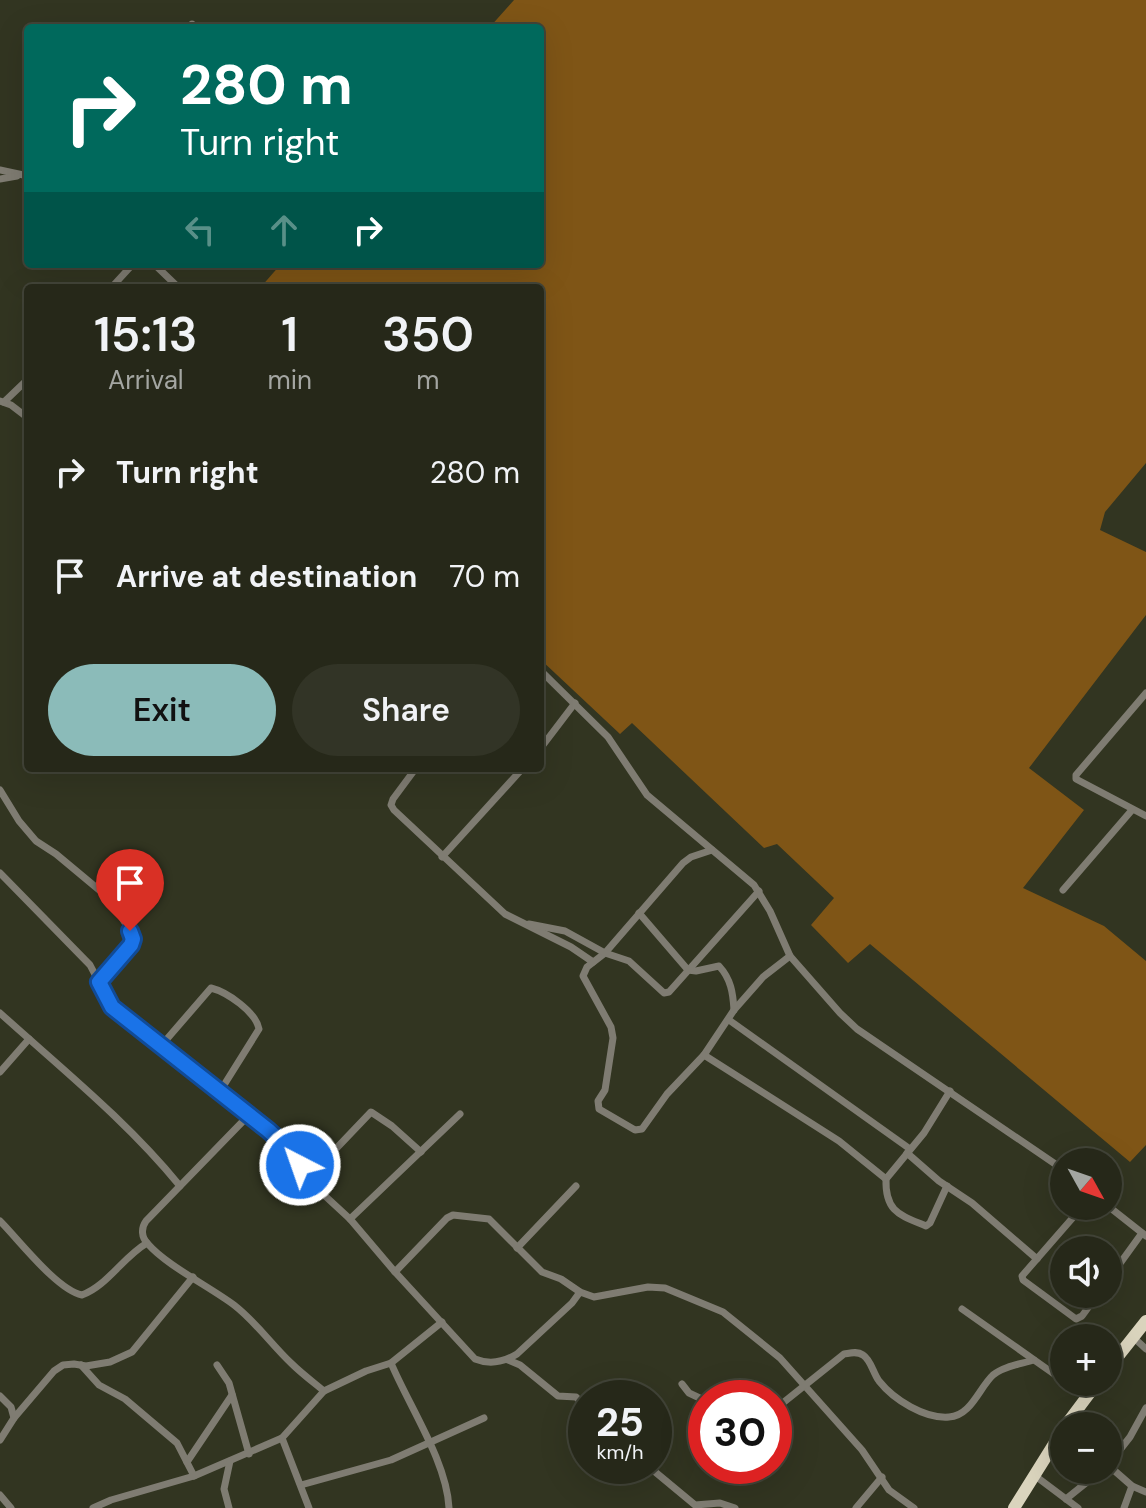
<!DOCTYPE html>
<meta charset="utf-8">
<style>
body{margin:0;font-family:"DM Sans",sans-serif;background:#323426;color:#f1f3f6;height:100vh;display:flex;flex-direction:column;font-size:30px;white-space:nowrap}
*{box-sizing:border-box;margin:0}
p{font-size:26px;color:#a4a6a2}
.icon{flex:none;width:44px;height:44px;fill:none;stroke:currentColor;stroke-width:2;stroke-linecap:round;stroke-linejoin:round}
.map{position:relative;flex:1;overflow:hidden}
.side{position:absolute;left:24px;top:284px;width:520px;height:488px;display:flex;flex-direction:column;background:#262819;border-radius:8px;box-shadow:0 8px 32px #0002,0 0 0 2px #424438}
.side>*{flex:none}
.guide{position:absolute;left:24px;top:24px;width:520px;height:244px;border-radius:8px;box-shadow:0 8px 32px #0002,0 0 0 2px #424438;background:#00695c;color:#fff;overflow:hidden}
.needle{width:52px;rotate:130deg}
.fabs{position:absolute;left:1050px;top:1148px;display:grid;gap:16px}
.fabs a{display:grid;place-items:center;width:72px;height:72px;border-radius:50%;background:#262819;box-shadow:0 8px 32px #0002,0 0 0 2px #424438;font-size:40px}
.speed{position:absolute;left:568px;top:1380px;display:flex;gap:16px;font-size:40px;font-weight:700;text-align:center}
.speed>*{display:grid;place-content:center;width:104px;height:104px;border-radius:50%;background:#262819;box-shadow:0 8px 32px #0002,0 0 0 2px #424438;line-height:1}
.speed small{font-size:20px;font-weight:400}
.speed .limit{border:12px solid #d22;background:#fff;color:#111}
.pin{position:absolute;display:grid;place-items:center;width:68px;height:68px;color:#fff;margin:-82px -34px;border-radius:50% 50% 50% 0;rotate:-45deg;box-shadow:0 0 8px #0007}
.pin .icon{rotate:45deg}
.me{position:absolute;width:88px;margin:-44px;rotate:319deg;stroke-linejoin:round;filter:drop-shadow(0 0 6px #0008)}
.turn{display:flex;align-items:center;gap:28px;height:168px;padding:0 24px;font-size:36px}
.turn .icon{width:104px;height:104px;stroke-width:2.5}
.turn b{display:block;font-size:56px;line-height:68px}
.lanes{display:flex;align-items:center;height:76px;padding:0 24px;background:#0003;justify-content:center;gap:40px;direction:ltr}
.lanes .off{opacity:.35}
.eta{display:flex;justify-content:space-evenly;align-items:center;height:136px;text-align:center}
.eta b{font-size:48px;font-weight:600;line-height:56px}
.button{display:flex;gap:16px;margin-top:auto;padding:16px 24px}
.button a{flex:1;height:92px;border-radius:48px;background:#8bbbb9;color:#111;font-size:32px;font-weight:600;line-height:92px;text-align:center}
.button a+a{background:#323426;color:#f1f3f6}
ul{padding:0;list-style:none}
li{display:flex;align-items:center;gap:24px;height:104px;padding:0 24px}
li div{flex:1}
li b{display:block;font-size:30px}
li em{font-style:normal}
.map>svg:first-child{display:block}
</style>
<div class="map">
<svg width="1146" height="1508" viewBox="0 0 1146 1508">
<rect width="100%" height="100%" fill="#323521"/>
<polygon fill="#7f5516" points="514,0 1146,0 1146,463 1105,512 1100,530 1146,552 1146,615 1029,768 1084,810 1023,888 1104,926 1146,961 1146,1145 1130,1162 870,944 848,963 811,925 834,898 777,844 764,848 632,723 620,734 540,659 540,288 260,288 281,264 540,264 540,28 489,28"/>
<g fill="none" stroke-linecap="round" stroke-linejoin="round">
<g stroke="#7f7c72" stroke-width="7">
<polyline points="192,24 192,28"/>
<polyline points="0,170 28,176"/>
<polyline points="0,179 17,176"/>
<polyline points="154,264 179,288"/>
<polyline points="111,288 133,264"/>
<polyline points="0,401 11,405 28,418"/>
<polyline points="4,402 28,379"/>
<polyline points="540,670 608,737 647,795 754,885 770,911 790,956 840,1013 857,1029 1064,1170"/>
<polyline points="1146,693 1076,775 1076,779 1146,816"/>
<polyline points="540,749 575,703"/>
<polyline points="416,768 393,799 391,805 394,810 505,914 571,947 593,962"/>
<polyline points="0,790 19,821 36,841 56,854 110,899 132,934 131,945 99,982"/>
<polyline points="712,850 691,857 683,863 605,953 587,967 583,976 611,1027 613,1038 605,1090 598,1101 599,1109 635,1130 642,1129 667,1094 704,1055 734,1010 763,977 790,956"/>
<polyline points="442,857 523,768"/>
<polyline points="0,873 90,965 112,1007 285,1145 310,1182 350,1219 395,1272 447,1218 453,1215 489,1219 542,1272 561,1279 580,1292 594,1297 648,1287 665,1288 723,1312 780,1358 862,1450 889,1490 914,1508"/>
<polyline points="1063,890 1132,810"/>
<path d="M639 913 688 970 696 971 719 966C731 979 733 993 734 1010"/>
<polyline points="529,924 565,931 605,953 629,961 664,993 669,992 759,891"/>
<path d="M0 1013C62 1069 127 1121 180 1186"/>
<polyline points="729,1020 910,1149"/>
<path d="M160 1047 211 988C227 992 256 1012 259 1029L219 1093"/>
<polyline points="704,1055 839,1141 886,1179"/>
<polyline points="0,1072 29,1039"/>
<path d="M248 1116 146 1221C141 1228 141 1237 148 1244 166 1265 210 1287 234 1305 256 1322 271 1344 291 1363 301 1373 313 1382 324 1391"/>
<polyline points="907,1153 939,1181 972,1203 1037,1259"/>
<polyline points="310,1182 330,1155 371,1112 392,1126 421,1152"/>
<path d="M947 1186 930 1223 926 1226C900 1215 885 1212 886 1179L924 1133 950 1091"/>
<polyline points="1083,1206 1022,1276 1023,1280 1076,1319 1082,1316 1098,1294"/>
<polyline points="1108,1206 1146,1236"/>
<polyline points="350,1219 460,1114"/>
<path d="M0 1221C19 1240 57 1290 82 1295 107 1286 123 1257 147 1243"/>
<polyline points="517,1248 576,1186"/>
<path d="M395 1272 475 1359C490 1365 504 1362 517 1354L572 1303 580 1292"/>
<polyline points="1108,1280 1142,1233"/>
<polyline points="962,1309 1064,1381"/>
<polyline points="1133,1337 1146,1349"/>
<polyline points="508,1360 520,1365 558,1396 576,1397 586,1407"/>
<path d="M391 1363C409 1406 447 1462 449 1508"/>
<polyline points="81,1365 99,1385 125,1399 177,1443 194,1476"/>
<polyline points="217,1365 229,1383 249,1454"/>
<polyline points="1065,1382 1086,1397"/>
<polyline points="682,1384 689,1393 706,1401"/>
<polyline points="0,1396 11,1407 14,1418 0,1440"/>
<path d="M774 1410 844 1354C851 1353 857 1351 863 1355 871 1360 873 1373 879 1381 894 1400 925 1419 949 1417 971 1416 979 1388 993 1375 1004 1366 1021 1364 1034 1360"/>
<polyline points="14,1418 54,1371 63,1365 74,1364 86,1366 110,1362 132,1352 193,1277"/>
<polyline points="282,1438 309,1508"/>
<polyline points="187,1462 232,1395"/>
<polyline points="1108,1465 1130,1437 1146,1408"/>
<polyline points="1108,1465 1132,1486 1146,1492"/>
<polyline points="648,1466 695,1505 720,1503 735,1508"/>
<polyline points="1034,1475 1078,1508"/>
<polyline points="301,1485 391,1460 484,1418"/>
<polyline points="0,1495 11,1508"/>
<polyline points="1066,1499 1102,1470"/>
<polyline points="93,1508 111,1500 194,1476 282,1438 324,1391 366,1371 391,1363 442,1322"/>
<polyline points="229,1508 224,1489 230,1461"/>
<polyline points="856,1508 882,1477"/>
<polyline points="1124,1508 1132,1486"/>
</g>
<g stroke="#dad4bd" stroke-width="12">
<polyline points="1108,1369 1146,1321"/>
<polyline points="1065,1426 1098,1382"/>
<polyline points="1014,1508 1064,1428"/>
</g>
</g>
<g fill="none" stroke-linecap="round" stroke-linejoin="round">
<g stroke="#114b97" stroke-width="20">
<polyline id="route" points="130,931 133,939 131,945 99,982 112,1007 268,1130 293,1153 300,1165"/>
</g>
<use href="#route" stroke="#1a73e8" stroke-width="14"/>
</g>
</svg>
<div class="fabs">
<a><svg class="needle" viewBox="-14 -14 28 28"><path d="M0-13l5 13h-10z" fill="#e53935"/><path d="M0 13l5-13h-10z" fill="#a4a6a2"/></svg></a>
<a><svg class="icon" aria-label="sound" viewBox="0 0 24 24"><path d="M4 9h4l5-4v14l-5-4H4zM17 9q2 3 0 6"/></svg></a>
<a>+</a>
<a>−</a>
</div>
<div class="speed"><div>25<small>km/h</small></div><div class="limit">30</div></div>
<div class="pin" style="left:130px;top:931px;background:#d93025"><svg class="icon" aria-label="arrive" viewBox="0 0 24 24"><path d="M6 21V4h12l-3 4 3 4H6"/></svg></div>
<svg class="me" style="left:300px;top:1165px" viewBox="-20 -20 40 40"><circle r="17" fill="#1a73e8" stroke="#fff" stroke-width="3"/><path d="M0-11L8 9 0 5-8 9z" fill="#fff"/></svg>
<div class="guide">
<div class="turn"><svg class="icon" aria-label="right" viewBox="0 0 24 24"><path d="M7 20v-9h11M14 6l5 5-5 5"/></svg><div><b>280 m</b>Turn right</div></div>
<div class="lanes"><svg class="icon off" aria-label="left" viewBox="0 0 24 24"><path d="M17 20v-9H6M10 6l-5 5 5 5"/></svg><svg class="icon off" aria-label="ahead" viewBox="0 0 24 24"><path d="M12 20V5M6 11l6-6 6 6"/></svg><svg class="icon" aria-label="right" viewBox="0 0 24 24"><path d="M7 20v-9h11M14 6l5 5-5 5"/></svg></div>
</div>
<section class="side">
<div class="eta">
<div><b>15:13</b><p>Arrival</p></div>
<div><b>1</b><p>min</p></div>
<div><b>350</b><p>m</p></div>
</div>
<ul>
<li><svg class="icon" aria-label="right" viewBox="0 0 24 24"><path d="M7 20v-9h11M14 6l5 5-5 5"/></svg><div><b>Turn right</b></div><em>280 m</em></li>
<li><svg class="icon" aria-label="arrive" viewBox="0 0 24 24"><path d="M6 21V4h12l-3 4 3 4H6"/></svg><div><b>Arrive at destination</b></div><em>70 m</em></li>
</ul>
<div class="button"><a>Exit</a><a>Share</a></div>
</section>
</div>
